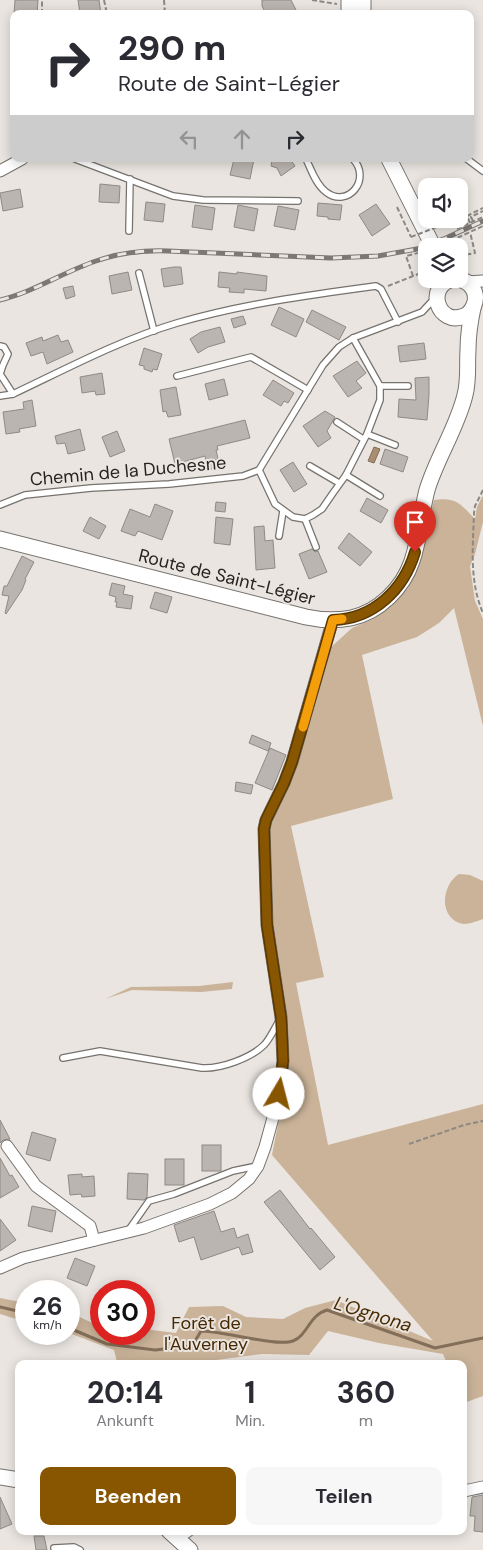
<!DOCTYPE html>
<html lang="de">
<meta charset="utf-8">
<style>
body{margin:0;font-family:"DM Sans",sans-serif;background:#f7f7f7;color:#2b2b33;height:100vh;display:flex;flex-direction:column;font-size:19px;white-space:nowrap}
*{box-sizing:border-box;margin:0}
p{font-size:16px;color:#7c7c81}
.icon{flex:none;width:28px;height:28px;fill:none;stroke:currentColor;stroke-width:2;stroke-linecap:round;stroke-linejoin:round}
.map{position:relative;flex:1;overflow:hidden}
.sheet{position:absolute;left:15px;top:1360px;width:452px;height:175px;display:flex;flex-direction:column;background:#fff;border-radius:10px;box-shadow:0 2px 12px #0003}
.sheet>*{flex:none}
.top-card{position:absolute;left:10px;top:10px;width:464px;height:152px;border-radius:10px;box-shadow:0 2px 12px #0003;background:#fff;color:#2b2b33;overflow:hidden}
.tools{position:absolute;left:418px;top:178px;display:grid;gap:10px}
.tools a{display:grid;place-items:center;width:50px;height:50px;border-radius:10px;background:#fff;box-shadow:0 2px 12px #0003;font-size:25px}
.speed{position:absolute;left:15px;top:1280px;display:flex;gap:10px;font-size:25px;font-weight:700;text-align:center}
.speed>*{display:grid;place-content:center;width:65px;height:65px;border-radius:50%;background:#fff;box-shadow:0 2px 12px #0003;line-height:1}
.speed small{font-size:12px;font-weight:400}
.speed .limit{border:8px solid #d22;background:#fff;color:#111}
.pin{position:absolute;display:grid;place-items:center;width:42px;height:42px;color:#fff;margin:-51px -21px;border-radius:50% 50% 50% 0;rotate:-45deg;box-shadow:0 0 5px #0007}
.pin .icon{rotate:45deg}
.me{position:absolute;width:55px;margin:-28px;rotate:8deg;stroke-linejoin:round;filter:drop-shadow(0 0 4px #0008)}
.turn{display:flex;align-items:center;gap:18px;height:105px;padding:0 25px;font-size:22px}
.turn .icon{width:65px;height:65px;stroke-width:2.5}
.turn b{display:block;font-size:35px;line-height:42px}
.lanes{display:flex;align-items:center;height:48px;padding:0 25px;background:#0003;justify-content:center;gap:25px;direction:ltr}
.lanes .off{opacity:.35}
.eta{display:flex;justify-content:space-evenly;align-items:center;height:85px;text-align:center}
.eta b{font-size:30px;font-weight:700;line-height:35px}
.action{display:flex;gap:10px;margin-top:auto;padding:10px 25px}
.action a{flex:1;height:58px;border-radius:10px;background:#850;color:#fff;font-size:20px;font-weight:700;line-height:58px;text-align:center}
.action a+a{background:#f7f7f7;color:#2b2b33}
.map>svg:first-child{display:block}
</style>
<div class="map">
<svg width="483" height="1550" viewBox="0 0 483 1550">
<rect width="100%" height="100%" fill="#eae5e0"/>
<g fill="#cab399">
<path d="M483 495V522L475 554 470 566 475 601 483 619V726L454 608 439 623 417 637 362 655 393 799 291 826 324 977 296 983 328 1145 483 1104V1396L464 1403V1364H447L443 1354 379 1343 328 1331 309 1355 262 1354 186 1364H123L117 1362 114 1350 69 1333V1312L101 1327V1334H144V1329L176 1333 189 1307 223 1306 246 1317 283 1319 305 1308 336 1300 433 1341 272 1155 284 1094 288 1060 286 1010 272 934 268 830 329 649 352 628 373 619 388 608 408 588 417 570 434 500C457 497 460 504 475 519L477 507Z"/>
<path d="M459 874 470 875 483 881V919C477 921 470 924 464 924 438 920 441 885 459 874Z"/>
<polygon points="233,982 232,989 201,992 132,990 105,999 131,987 199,986"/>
<polygon points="0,1298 26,1303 26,1322 0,1314"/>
</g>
<polygon fill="#a98e70" stroke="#826e59" points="374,447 380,449 374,463 368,461"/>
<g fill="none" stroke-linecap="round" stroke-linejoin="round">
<g stroke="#826e59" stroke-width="3">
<polyline points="0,1307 26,1313"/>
<path d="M69 1328 107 1344 155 1350 192 1346 201 1331C223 1331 277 1347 293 1341 308 1335 309 1315 327 1310L435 1348 483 1338"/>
</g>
</g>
<g fill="#bab5b0" stroke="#8f8a85">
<polygon points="15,0 38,0 37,14 14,14"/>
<polygon points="78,0 99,0 101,14 80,14"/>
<polygon points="262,0 291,0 298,14 266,14 262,6"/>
<polygon points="234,159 254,159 250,179 230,175"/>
<polygon points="272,159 290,159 295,166 281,176 277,168 271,166"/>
<polygon points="100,184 120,186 119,203 99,202"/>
<polygon points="20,189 23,207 3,211 0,193"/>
<polygon points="146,202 165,204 163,222 144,220"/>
<polygon points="318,203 342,205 340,220 328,219 328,217 317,216"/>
<polygon points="376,204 390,224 372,236 359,215"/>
<polygon points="195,205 215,208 212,230 192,227"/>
<polygon points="238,205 258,209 254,231 234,227"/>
<polygon points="278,206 299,210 295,230 274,226"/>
<polygon points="174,267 181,267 183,284 164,287 161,269"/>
<polygon points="128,272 132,290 112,294 109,276"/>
<polygon points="219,272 237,274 237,272 267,276 266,291 244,289 244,293 229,292 230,288 218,287"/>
<polygon points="73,286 75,296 66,299 63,288"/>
<polygon points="279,307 304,319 296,337 271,325"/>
<polygon points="312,310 346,327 339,340 306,322"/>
<polygon points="243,316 246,324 234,328 231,319"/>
<polygon points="220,327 225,342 208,347 198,353 190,339 201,332"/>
<polygon points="58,335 61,342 68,340 73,352 47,364 43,352 31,356 26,343 42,337 43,341"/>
<polygon points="424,343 426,359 400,362 398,346"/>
<polygon points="144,348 162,354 157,370 153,369 152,372 144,369 144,366 139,365"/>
<polygon points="357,361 366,373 356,381 362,388 348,397 333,376"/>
<polygon points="102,373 105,394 96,395 95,391 82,393 80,377"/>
<polygon points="429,377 429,395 427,420 398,417 399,399 416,400 415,378"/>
<polygon points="224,379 228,395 209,400 205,384"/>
<polygon points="273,380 294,393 288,403 284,401 281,406 263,395"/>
<polygon points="176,387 181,415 168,417 166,411 163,412 160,390"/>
<polygon points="32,400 36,426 19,429 20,432 6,434 3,412 24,409 23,402"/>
<polygon points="325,411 335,417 327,431 331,438 318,447 303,426"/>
<polygon points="245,420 250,438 217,446 218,450 216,450 220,467 208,470 205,456 175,464 169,439"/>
<polygon points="80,429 85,450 68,454 65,443 57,444 55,436"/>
<polygon points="117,431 125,451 110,457 102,437"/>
<polygon points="385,449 408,457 403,472 380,464"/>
<polygon points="293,462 307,484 294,492 280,470"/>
<polygon points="367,498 388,510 381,523 360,511"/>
<polygon points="216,502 226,503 225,512 215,511"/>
<polygon points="155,504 173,511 162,540 138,531 135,536 121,531 130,509 150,517"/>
<polygon points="90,517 106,526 99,539 83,531"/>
<polygon points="216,517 233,519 230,545 214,543"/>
<polygon points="264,526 265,541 273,540 275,568 256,570 254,527"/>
<polygon points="349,533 372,552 360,566 338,548"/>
<polygon points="312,549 315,552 318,551 327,572 309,579 299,554"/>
<polygon points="22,556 34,562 25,579 26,580 22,590 6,614 5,613 9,596 2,595 4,586 7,586"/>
<polygon points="112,583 125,586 123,594 133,596 131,609 116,607 117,602 115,602 116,597 109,595"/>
<polygon points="155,592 172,597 167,613 150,608"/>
<polygon points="252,735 271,743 268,751 249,743"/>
<polygon points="270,748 286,755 272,790 255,783"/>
<polygon points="236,782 253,785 251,794 235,791"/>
<polygon points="0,1120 10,1139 3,1140 0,1143"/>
<polygon points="32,1132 56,1139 50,1161 26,1154"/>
<rect x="202" y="1145" width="19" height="26"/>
<polygon points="0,1158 10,1176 12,1175 19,1187 0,1198"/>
<rect x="165" y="1159" width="19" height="26"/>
<polygon points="128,1173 148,1174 147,1197 144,1200 127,1199"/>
<polygon points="82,1174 82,1177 94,1176 95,1196 82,1197 81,1194 70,1195 68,1175"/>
<polygon points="280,1190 310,1229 311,1228 335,1257 320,1270 264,1202"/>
<polygon points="32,1206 56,1211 52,1232 28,1226"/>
<polygon points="214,1211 221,1232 234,1228 237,1238 248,1234 253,1252 242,1255 239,1247 201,1260 194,1237 179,1242 174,1225"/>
<polygon points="0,1219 16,1240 0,1251"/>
<polygon points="75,1258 95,1266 87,1286 67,1278"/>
<polygon points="483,1495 483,1532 474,1531 475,1516 470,1516 472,1497"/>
<polygon points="0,1497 12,1524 0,1529"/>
<polygon points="34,1536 44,1536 47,1550 36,1550"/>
</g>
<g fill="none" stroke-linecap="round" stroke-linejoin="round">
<g stroke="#76726d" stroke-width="8">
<g id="lane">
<polyline points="75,159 173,196 203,200 298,201"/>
<path d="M306 159C311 169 316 185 326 192 348 209 372 179 353 159"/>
<polyline points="467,159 483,171"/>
<polyline points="129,231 130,179"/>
<polyline points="139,273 154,331"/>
<polyline points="0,346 4,347 8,354 3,365 0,374 13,394"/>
<polyline points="177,376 251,357 308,390"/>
<polyline points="380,386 408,386"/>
<path d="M0 396 13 394C66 369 120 340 177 323 242 304 309 295 376 286L381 289 398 322"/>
<polyline points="337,422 363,439"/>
<polyline points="367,434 395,445"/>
<polyline points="310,466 339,483"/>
<polyline points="259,470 275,504 293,517 305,519 313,515 322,509 333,493 346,475 367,434 380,400 380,386 353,338"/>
<polyline points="346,475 380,496"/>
<polyline points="0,505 25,495 91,488 169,484 243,476 259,470 323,365 339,347 353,338 422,312 434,299"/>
<polyline points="305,519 316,547"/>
<polyline points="279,536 283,511"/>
<path d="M63 1058 100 1051 202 1068C221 1069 251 1058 264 1045 270 1039 274 1029 279 1021"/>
<polyline points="128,1231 149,1201 174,1194 233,1171 257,1166"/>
<polyline points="54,1548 74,1547 80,1550"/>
</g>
</g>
<g stroke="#76726d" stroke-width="13">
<g id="street">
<polyline points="0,171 22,159"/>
<polyline points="466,282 483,281"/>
<polyline points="7,1146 36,1186 90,1226 94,1240"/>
<polyline points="0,1268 23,1258 144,1228 210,1204 232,1193 249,1179 258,1166 265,1147 274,1114 279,1094 283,1061 281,1017 267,925 264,829 266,820 284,783 292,762 333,619"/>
<polyline points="464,1491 483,1487"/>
<polyline points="177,1538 188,1531"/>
</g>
</g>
<g stroke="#76726d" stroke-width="17">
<g id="secondary">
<polyline points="349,14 349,0"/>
<polyline points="363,14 363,0"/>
<polyline points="389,159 433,246"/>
<path d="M454 279C424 285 438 327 464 316 469 314 472 310 474 305 479 292 470 281 458 279"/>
<path d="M0 539 306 617C320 620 336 621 351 618 379 612 403 588 412 561 420 538 421 513 427 490 437 457 457 428 465 395 469 380 467 365 468 350 468 336 470 322 473 308"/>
<polyline points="0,1477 19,1480"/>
<polyline points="169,1531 190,1550"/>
</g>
</g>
<g stroke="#8c8985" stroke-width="2" stroke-dasharray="5 2.5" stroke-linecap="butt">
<polyline points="104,0 107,14"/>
<polyline points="164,0 165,14"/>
<polyline points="312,0 337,4"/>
<polyline points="42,14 42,0"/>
<polyline points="397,207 411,237"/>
<polyline points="473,221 471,217 483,211"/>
<polyline points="447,223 467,216"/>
<polyline points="470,223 467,216 483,208"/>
<polyline points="457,229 483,217"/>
<polyline points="444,244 483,226"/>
<polyline points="459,256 475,253 470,232"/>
<polyline points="413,276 406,256 422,252"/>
<polyline points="388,286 426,271"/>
<path d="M483 490 475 506 474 513C473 547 469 581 483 613"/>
<polyline points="409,1144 464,1125 483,1121"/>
</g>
<use href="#lane" stroke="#fff" stroke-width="5.5"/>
<use href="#street" stroke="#fff" stroke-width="11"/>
<use href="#secondary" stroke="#fff" stroke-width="15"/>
<g stroke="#7c7875" stroke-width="5">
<path id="rail" d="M0 300C34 292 63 272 96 261 119 253 143 250 168 251L331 258 378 256 417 249 446 238 483 221"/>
</g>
<use href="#rail" stroke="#eae5e0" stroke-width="3" stroke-dasharray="9" stroke-linecap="butt"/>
<polyline stroke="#8c8985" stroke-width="2" stroke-dasharray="5 2.5" stroke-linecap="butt" points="411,237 447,223"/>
</g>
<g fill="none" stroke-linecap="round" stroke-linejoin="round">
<g stroke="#583700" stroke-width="12">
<path id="route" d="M279 1094 283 1061 282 1035 281 1017 267 925 264 829 266 820 284 783 292 762 333 620C374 619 404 589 415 552"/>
</g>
<use href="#route" stroke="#850" stroke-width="9"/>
<polyline stroke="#f59e0b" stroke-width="9" points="303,727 333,620 342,619"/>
</g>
<g text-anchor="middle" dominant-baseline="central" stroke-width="4" stroke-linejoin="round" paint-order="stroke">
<g font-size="18" fill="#262422" stroke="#eae5e0">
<text transform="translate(128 471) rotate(-5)">Chemin de la Duchesne</text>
<text transform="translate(227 577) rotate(14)">Route de Saint-Légier</text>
</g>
<g font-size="18" fill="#442800" stroke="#eae5e0">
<text x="206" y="1323">Forêt de<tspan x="206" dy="21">l'Auverney</tspan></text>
</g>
<g font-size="19" font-style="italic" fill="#482b02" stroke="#eae5e0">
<text transform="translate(373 1314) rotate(17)">L'Ognona</text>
</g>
</g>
</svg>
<div class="tools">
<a><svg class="icon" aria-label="sound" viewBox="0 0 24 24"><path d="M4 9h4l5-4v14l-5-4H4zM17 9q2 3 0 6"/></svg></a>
<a><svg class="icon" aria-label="layers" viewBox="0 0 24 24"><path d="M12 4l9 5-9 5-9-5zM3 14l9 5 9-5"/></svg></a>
</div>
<div class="speed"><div>26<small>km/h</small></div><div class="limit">30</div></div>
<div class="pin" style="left:415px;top:552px;background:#d93025"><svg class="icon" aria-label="arrive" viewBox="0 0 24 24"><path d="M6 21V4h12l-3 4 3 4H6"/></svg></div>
<svg class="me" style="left:279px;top:1094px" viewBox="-20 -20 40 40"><circle r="19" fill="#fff"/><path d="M0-13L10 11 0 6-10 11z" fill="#850"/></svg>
<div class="top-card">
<div class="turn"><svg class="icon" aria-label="right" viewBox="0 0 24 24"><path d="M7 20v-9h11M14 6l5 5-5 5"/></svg><div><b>290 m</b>Route de Saint-Légier</div></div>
<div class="lanes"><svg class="icon off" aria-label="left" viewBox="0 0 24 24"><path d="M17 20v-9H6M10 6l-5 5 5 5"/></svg><svg class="icon off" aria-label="ahead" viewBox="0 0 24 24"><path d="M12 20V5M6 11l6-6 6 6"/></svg><svg class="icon" aria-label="right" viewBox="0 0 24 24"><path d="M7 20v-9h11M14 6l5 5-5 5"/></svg></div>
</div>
<section class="sheet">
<div class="eta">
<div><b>20:14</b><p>Ankunft</p></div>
<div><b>1</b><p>Min.</p></div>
<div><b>360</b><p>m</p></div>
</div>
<div class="action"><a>Beenden</a><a>Teilen</a></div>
</section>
</div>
